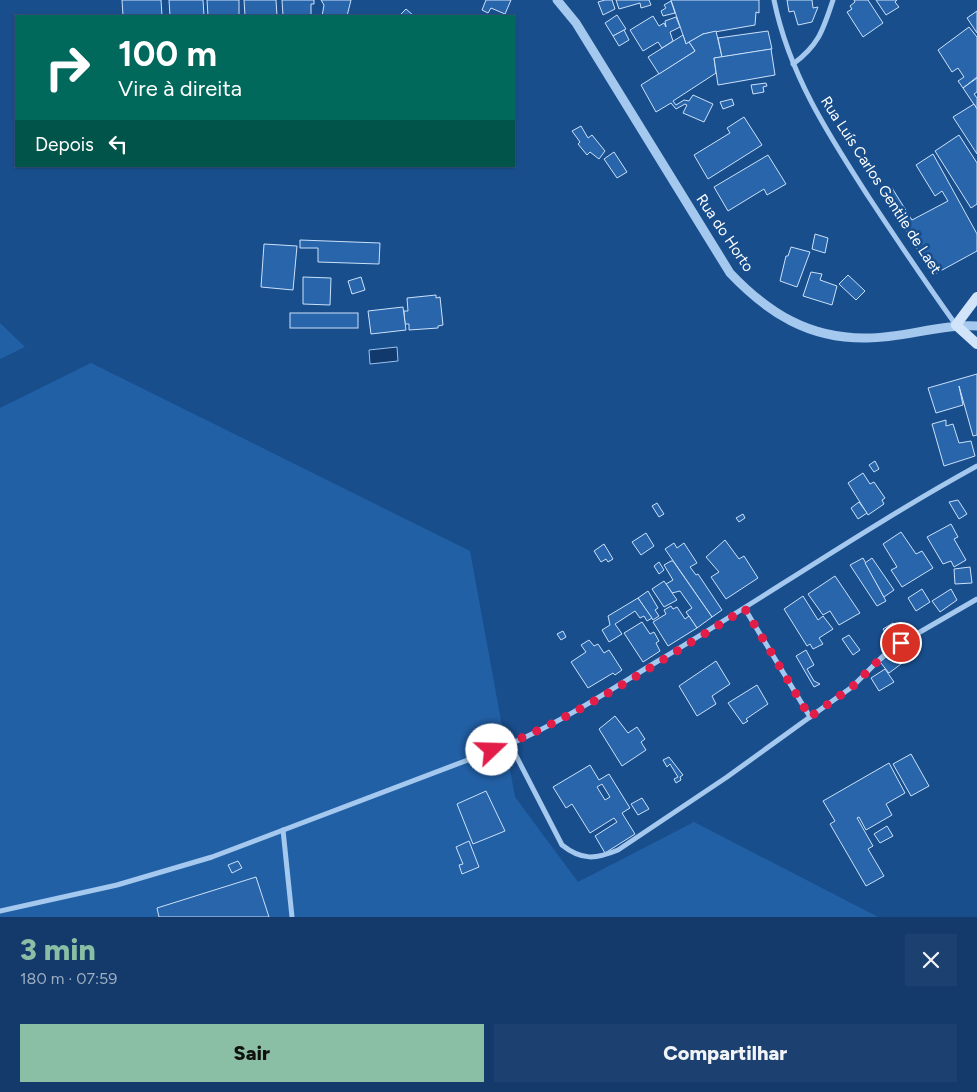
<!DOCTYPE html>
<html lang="pt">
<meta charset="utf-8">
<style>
body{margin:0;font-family:Figtree,sans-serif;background:#1c4170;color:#f1f3f6;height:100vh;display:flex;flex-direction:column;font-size:19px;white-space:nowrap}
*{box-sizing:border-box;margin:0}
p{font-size:16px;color:#9dadc1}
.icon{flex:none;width:28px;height:28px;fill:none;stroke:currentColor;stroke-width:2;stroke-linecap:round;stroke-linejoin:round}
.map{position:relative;height:917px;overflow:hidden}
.panel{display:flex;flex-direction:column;background:#133a6a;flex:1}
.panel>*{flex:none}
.banner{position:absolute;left:15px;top:15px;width:500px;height:152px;border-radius:0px;box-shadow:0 1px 4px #0004,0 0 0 1px #32547e;background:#00695c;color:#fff;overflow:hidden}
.pin{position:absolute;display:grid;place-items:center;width:42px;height:42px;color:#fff;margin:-21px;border:2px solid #fff;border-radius:50%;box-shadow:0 1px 5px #0007}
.me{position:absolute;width:55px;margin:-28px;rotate:69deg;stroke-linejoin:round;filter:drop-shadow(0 0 4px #0008)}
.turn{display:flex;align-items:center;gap:18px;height:105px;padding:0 20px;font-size:22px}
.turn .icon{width:65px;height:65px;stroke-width:2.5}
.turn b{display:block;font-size:35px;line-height:42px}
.then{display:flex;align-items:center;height:48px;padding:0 20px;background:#0003;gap:10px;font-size:19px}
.round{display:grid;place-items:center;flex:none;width:52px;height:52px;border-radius:0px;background:#1c4170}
.summary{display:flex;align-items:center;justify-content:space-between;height:85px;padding:0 20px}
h1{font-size:30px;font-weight:800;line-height:38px;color:#8abfa5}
.cta{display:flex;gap:10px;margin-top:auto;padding:10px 20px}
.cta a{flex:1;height:58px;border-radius:0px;background:#8abfa5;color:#111;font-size:20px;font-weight:800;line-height:58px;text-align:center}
.cta a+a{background:#1c4170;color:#f1f3f6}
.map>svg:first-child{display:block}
</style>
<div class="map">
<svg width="977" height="917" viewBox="0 0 977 917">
<rect width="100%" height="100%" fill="#194e8d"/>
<g fill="#2260a6">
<polygon points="0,323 25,347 0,359"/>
<polygon points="91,363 470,551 515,797 578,882 694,822 878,917 0,917 0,408"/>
</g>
<polygon fill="#11396b" stroke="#98c3f0" points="397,347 398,361 370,364 369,350"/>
<g fill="#2865ab" stroke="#cbe1fa" fill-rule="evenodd">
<polygon points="122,0 161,0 162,16 123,16"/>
<polygon points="169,0 203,0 204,16 170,16"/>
<polygon points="207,0 239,0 239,16 208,16"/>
<polygon points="244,0 276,0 277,16 245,16"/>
<polygon points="282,0 314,0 314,4 311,4 311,16 283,16"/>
<polygon points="321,0 351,0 347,16 322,16 324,5"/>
<polygon points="486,0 511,0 505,14 491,8 488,13 482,10"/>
<polygon points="605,0 612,0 615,9 603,15 598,2"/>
<polygon points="616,0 649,0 651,5 641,8 640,3 619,9"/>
<polygon points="671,0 759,0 759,13 756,12 755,25 703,34 686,44"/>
<polygon points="787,0 812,0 813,8 818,7 812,22 798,25 794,11 789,12"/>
<polygon points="854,0 868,0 883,23 863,37 847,12 852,9 850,6 855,2"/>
<polygon points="876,0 897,0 895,2 899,7 886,15"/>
<polygon points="671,1 675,13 663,16 661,11 666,8 664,5"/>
<polygon points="406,9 414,16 399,16"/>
<polygon points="977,11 977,33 967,18"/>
<polygon points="617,15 626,29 613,36 605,23"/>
<polygon points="653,16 659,26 664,23 666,27 665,21 676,17 680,27 670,32 673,41 662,48 658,42 643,51 630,30"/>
<polygon points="969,27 977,37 977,77 963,88 958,81 964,77 958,68 952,72 938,50"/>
<polygon points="624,30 629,40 619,46 613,36"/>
<polygon points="716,31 722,57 714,58 716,73 673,101 676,105 684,100 689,101 693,95 713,104 704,122 683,113 687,105 685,104 676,109 671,103 656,112 641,85 695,51 689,42 703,34"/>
<polygon points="768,31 772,49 722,57 718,38"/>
<polygon points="683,35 686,44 689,42 695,51 659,74 648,57"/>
<polygon points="771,49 775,75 718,85 714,58"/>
<polygon points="977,78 977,92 974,94 977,98 977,109 963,88"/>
<polygon points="766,83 767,86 763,87 764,92 753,94 751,85"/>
<polygon points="732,99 734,105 723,109 720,102"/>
<polygon points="974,104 977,109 977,154 953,117"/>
<polygon points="744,117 762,145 708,179 694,155 730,133 727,128"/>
<polygon points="581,126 588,138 592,135 605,151 599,159 590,152 587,155 578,144 580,142 572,131"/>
<polygon points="959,135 977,163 977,204 971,208 935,151"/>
<polygon points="614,152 627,172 617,178 604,159"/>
<polygon points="933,154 977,234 977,251 933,275 883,193 892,188 912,220 948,201 942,191 935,196 916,165"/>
<polygon points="768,155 786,184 767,195 764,189 728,211 714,187"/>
<polygon points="815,234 828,238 825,253 812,249"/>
<polygon points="300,240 380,243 379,264 318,262 318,248 300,248"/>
<polygon points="264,244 297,246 293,290 261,287"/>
<polygon points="791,247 810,252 797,287 780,281 786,256 788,256"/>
<polygon points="811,272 822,274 820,280 837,286 832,305 803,296"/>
<polygon points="848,275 865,291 856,300 839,284"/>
<polygon points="303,277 331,278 330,305 303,304"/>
<polygon points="361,277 365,290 352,294 348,281"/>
<polygon points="436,295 436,298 440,297 443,325 438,326 438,328 409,330 409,324 405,324 404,311 408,311 407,298"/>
<polygon points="403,307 406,330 371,334 368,311"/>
<rect x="290" y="313" width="68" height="15"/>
<polygon points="977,374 977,435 973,436 959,386 963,405 936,413 928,388"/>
<polygon points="946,420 946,426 953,424 959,443 971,441 975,456 944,466 932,424"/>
<polygon points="875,461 879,469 874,472 869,465"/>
<polygon points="863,473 870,484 874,482 885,498 882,500 884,504 868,515 848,483"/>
<polygon points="958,500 967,514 959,519 949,502"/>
<polygon points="859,502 867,513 858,519 851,508"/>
<polygon points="657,503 664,514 659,517 652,506"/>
<polygon points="743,514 745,518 739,522 736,518"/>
<polygon points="951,524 958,537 954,539 966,560 954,567 951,561 943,564 927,537"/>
<polygon points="901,532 916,554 922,551 933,568 902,587 891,570 897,567 883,544"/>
<polygon points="646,533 654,546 641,555 632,542"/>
<polygon points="725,540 739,559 744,556 758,578 726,599 711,577 719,572 706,557"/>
<polygon points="674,543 677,548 684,543 697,563 690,567 696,575 698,574 722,610 712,617 665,549"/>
<polygon points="604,544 613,559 608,562 606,559 601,562 594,551"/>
<polygon points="863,558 886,601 877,606 850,565"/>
<polygon points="872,558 894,590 884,597 865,563"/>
<polygon points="671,561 673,561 712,617 697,628 686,612 692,608 680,591 672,593 666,584 673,580 664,565"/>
<polygon points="659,562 664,570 659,574 654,566"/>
<polygon points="970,567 972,583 955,584 954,569"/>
<polygon points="835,576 860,613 839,625 830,611 823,615 808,594"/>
<polygon points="664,581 677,600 664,607 652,589"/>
<polygon points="922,589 930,602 916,611 908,598"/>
<polygon points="951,589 957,600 940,612 932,601"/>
<polygon points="648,591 658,608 655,610 659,616 653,620 638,598"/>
<polygon points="803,596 818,620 823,616 833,629 819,638 823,644 813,649 810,644 807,646 784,609"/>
<polygon points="638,598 652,618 647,621 644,616 640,618 635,611 615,624 622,634 609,642 602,630 610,625 608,616"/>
<polygon points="671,606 673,609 677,607 685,619 689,616 697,628 668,646 653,622 666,614 664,610"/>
<polygon points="642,622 650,634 654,632 659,641 656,643 660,651 643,662 624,633"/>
<polygon points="893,623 900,634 890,640 883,629"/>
<polygon points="563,631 566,637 561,640 557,634"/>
<polygon points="849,635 860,650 853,655 842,639"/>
<polygon points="589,640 594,646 598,644 604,653 609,650 622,670 615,675 613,673 588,688 571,662 586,652 581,645"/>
<polygon points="806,650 814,665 807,669 814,681 820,684 814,687 796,656"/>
<polygon points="892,652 901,664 889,673 880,662"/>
<polygon points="716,661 730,684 712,696 716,704 697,716 679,686"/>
<polygon points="885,669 894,682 879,691 871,678"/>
<polygon points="757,685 768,704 746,719 748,721 743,724 728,703"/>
<polygon points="615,716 628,733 637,727 645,739 641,742 646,750 622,766 599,729"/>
<polygon points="911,754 929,786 911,796 893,764"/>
<polygon points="669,757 683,775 680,777 681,780 676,783 674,779 678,777 670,764 667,767 663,760"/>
<polygon points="889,763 905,793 886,804 892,815 866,830 859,817 857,818 873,846 868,849 884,876 866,886 830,824 835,821 823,801"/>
<path d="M590 765 599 780 609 774 630 808 622 813 635 834 605 853 595 836 617 822 614 818 590 833 572 804 566 808 553 787ZM602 784 610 797 605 800 597 787Z"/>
<polygon points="486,791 505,831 473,844 457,804"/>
<polygon points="642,798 649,809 638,815 631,804"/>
<polygon points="887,826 893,836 880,843 874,834"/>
<polygon points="469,841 479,867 462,874 459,865 463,864 456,847"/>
<polygon points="238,861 242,868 232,873 228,865"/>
<polygon points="256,877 269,917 159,917 157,908"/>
</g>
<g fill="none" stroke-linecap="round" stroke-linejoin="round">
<g stroke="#a5c8ee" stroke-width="5">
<path d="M774 0C789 74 828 134 868 196 897 240 926 283 956 325"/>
<path d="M793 64C819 45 823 30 833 0"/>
<path d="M977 466C868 526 765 597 658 661 610 690 562 722 510 744L562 845C582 861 596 859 618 850L727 777 810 717 852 687 883 656 901 643 977 599"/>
<polyline points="745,609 810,717"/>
<polyline points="283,830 292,917"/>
<polyline points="0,911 117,885 212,857 510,744"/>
</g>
<path stroke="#a5c8ee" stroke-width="9" d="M557 0 576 23 730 273C768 313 809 339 867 338 904 338 940 324 977 326"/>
<polyline stroke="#d2e4fa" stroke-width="10" points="977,297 956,325 977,344"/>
</g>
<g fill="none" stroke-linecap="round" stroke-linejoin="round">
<path stroke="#e11d48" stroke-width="9" stroke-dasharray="0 16.2" d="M492 750C582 716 663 658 745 609L810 717 852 687 883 656 901 643"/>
</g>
<g text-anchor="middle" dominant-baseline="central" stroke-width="5" stroke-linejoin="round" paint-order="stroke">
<g font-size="15" fill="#fff" stroke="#194e8d">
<text transform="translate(881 185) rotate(57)">Rua Luís Carlos Gentile de Laet</text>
<text transform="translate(725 233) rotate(56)">Rua do Horto</text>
</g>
</g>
</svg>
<div class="pin" style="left:901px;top:643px;background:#d93025"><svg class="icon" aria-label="arrive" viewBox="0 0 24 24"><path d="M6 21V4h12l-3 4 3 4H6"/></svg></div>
<svg class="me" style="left:492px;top:750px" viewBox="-20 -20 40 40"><circle r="19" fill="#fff"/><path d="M0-13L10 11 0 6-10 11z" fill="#e11d48"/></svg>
<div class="banner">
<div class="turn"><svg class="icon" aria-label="right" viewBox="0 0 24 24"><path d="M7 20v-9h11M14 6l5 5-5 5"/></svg><div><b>100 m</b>Vire à direita</div></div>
<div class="then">Depois<svg class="icon" aria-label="left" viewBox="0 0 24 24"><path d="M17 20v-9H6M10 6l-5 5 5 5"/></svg></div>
</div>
</div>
<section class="panel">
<div class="summary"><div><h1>3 min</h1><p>180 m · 07:59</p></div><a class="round"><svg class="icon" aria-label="close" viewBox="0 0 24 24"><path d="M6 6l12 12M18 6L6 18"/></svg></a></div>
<div class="cta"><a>Sair</a><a>Compartilhar</a></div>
</section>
